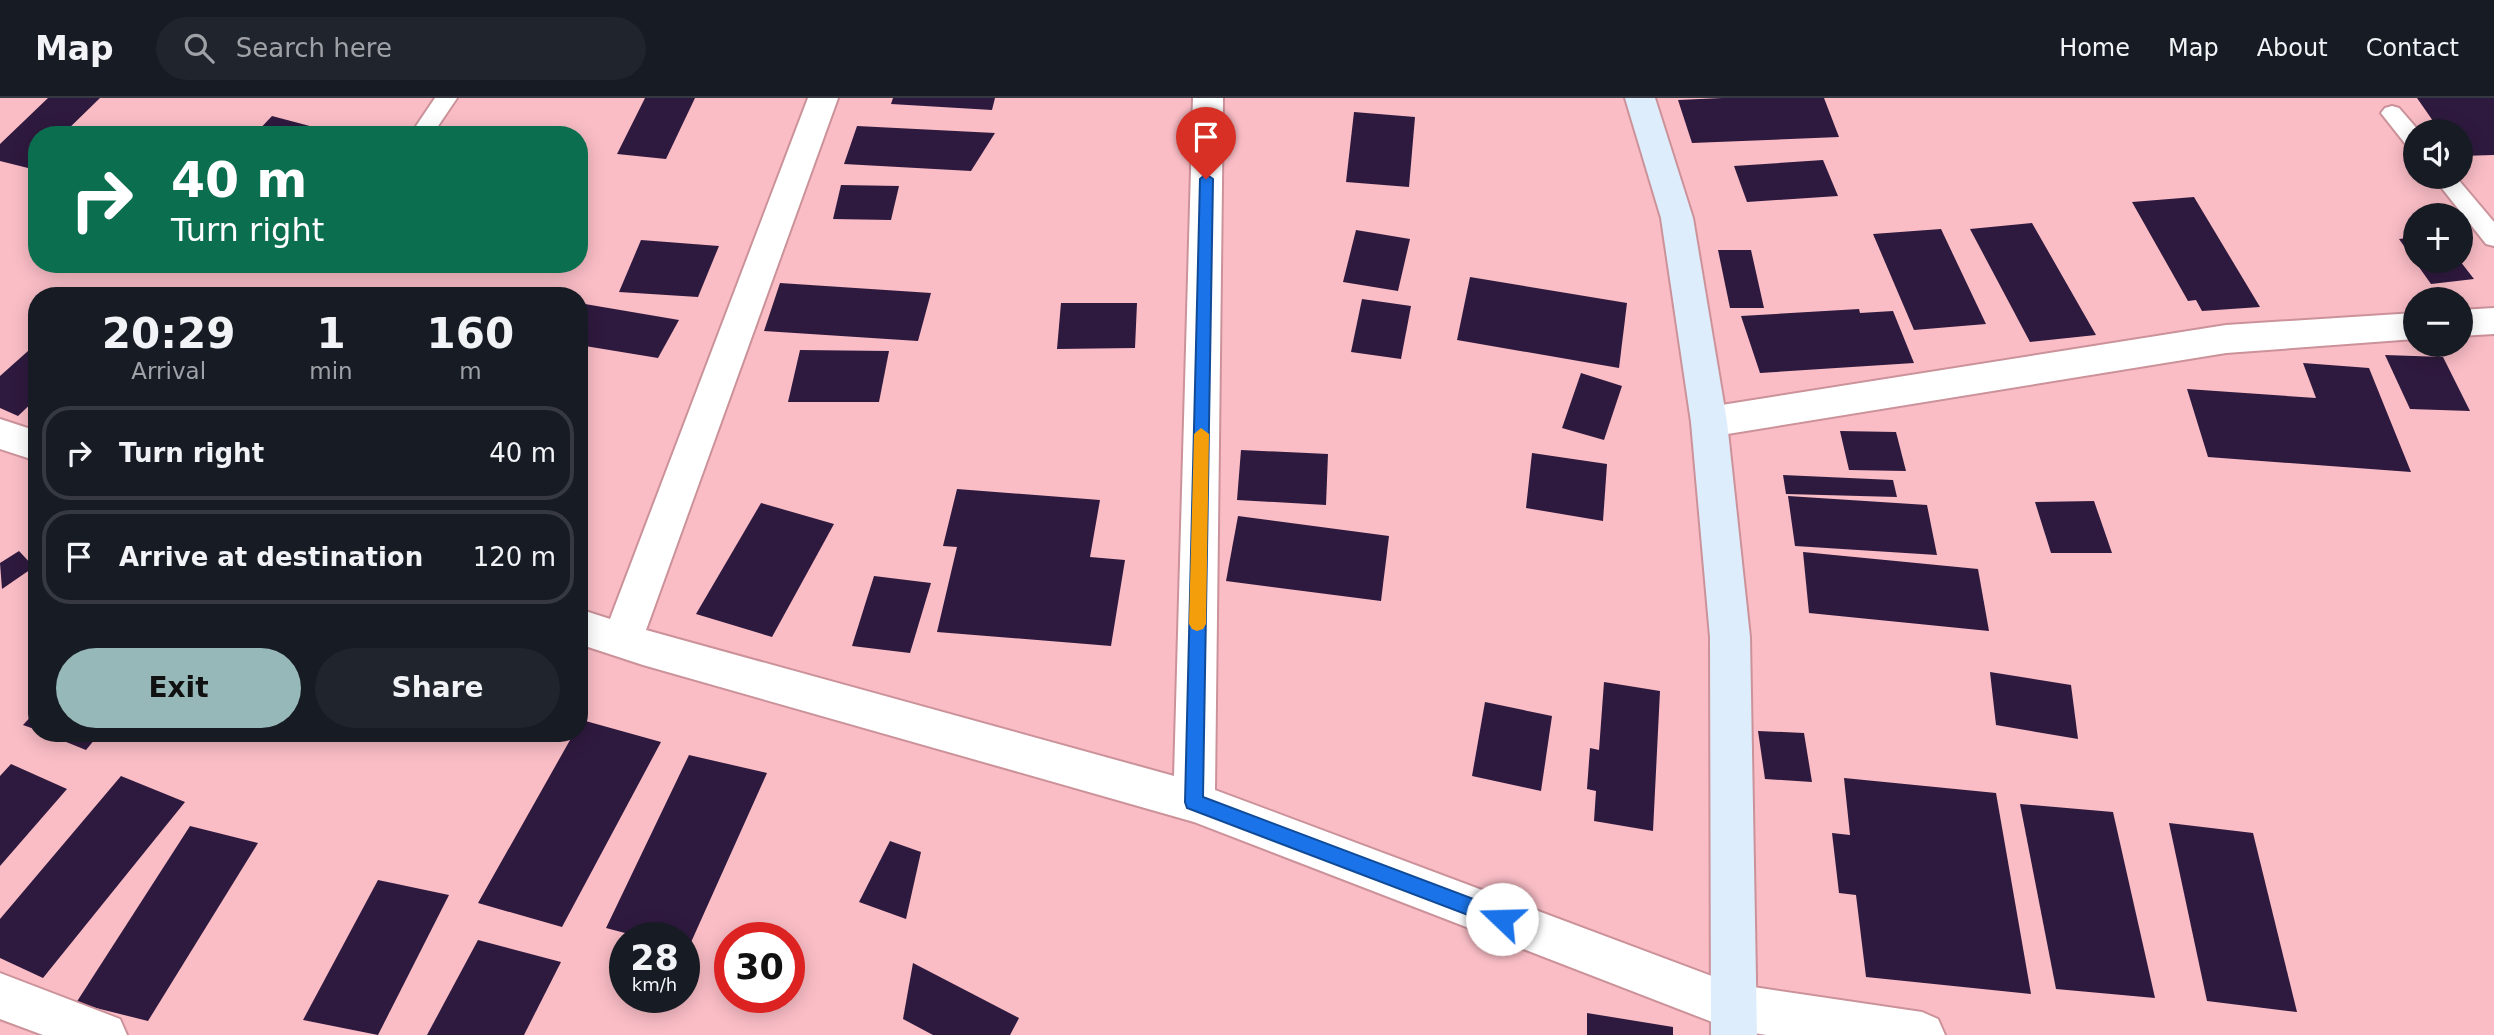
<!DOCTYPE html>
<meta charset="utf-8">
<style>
body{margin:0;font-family:"DejaVu Sans",sans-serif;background:#20242c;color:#f1f3f6;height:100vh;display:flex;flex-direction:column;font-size:26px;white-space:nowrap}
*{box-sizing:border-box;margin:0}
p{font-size:23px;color:#9ea1a6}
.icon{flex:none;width:38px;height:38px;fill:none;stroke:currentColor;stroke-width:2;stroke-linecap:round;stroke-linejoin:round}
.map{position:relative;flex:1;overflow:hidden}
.side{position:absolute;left:28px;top:189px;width:560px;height:455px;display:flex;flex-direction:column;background:#171b24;border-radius:28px;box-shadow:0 4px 18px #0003}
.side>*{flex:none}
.hud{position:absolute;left:28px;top:28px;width:560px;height:147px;border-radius:28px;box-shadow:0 4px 18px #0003;background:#0b6e4f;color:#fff;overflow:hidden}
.fabs{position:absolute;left:2403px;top:21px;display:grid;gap:14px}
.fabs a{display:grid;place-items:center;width:70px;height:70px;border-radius:50%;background:#171b24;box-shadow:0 4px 18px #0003;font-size:35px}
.speed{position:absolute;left:609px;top:824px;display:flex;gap:14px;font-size:35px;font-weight:700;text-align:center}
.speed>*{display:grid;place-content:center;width:91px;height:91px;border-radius:50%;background:#171b24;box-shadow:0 4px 18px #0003;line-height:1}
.speed small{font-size:18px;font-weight:400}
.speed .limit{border:10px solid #d22;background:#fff;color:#111}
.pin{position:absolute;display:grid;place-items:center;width:60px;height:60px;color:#fff;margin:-72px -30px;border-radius:50% 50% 50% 0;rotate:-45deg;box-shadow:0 0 7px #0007}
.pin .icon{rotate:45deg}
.me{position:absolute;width:77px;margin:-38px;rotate:291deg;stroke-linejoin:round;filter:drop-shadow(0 0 5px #0008)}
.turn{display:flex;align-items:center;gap:24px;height:147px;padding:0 28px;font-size:32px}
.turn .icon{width:91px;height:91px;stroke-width:2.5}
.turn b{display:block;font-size:49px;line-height:60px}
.eta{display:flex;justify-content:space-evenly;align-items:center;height:119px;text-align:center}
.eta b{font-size:42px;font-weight:700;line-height:49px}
.action{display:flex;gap:14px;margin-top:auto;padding:14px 28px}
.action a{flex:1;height:80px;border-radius:42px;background:#96b8b8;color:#111;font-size:28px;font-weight:700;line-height:80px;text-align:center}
.action a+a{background:#20242c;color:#f1f3f6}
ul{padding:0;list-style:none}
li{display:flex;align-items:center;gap:21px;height:94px;margin:0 14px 10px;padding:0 14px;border:4px solid #363941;border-radius:28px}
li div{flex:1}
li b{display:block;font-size:26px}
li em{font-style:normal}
header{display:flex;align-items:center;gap:42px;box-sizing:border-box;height:98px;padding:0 35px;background:#171b24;border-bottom:2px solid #363941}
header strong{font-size:33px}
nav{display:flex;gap:38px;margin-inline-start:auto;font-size:24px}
.search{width:490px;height:63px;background:#20242c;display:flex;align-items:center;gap:18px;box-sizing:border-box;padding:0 24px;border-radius:38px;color:#9ea1a6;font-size:26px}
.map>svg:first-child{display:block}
</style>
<header>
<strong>Map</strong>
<div class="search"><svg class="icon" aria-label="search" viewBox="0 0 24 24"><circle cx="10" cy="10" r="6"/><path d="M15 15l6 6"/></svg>Search here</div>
<nav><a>Home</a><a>Map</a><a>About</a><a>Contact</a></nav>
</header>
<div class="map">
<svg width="2494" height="937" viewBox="0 0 2494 937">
<rect width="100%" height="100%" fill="#fabdc6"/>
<g fill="#2f1a3f">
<polygon points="48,0 100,0 62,37 37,37 37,62 28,70 0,63 0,46"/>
<polygon points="645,0 695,0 666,61 617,56"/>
<polygon points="893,0 995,0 992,12 891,6"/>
<polygon points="1722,0 1824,0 1839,39 1692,45 1678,2"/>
<polygon points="2417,0 2494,0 2494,57 2460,58 2460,33 2440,33"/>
<polygon points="1354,14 1415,19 1409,89 1346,84"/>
<polygon points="272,18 340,36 340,37 254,37"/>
<polygon points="857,28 995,35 971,73 844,66"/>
<polygon points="1823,62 1838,98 1747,104 1734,68"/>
<polygon points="841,87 899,88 891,122 833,121"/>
<polygon points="2194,99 2260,209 2202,213 2196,202 2188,203 2132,104"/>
<polygon points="2032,125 2096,237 2030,244 1970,131"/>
<polygon points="1941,131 1986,226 1914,232 1873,136"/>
<polygon points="1356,132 1410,141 1398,193 1343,184"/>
<polygon points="2415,139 2415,163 2460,163 2474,181 2431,186 2399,141"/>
<polygon points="641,142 719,148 698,199 619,194"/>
<polygon points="1718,152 1751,152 1764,210 1730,210"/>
<polygon points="1470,179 1627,205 1619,270 1457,242"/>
<polygon points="780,185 931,195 918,243 764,233"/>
<polygon points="1362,201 1411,208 1401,261 1351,254"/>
<polygon points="579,205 679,222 658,260 579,247"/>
<polygon points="1061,205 1137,205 1135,250 1057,251"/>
<polygon points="1859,211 1860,215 1893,213 1914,265 1760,275 1741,218"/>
<polygon points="37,245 37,300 18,318 0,310 0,278"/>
<polygon points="800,252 889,253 879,304 788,304"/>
<polygon points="2385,257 2443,259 2470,313 2410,311"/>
<polygon points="2303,265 2369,270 2411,374 2208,359 2187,291 2316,300"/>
<polygon points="1581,275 1622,288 1604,342 1562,330"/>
<polygon points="1840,333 1896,334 1906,373 1849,372"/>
<polygon points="1241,352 1328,356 1326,407 1237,402"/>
<polygon points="1532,355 1607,366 1603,423 1526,410"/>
<polygon points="1783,377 1893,382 1897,399 1786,396"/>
<polygon points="957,391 1100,402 1090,459 1125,462 1111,548 937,534 957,449 943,448"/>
<polygon points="1788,398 1927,407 1937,457 1795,448"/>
<polygon points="2094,403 2112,455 2051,455 2035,404"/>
<polygon points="761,405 834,426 772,539 696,516"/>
<polygon points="1238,418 1389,438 1381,503 1226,483"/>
<polygon points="19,453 34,469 2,491 0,465"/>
<polygon points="1803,454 1978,471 1989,533 1809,515"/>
<polygon points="874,478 931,485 910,555 852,548"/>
<polygon points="1990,574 2071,587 2078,641 1996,627"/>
<polygon points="1604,584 1660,593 1653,733 1594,723 1596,693 1587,691 1590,650 1599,652"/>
<polygon points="1485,604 1552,618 1541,693 1472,678"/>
<polygon points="37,612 37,632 23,627"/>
<polygon points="582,622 661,644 562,829 478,805 574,635 579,635"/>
<polygon points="1758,633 1804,635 1812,684 1765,681"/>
<polygon points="44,635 100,635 86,652"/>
<polygon points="689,657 767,675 688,851 684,850 684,840 644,840 606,830"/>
<polygon points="11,666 67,691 0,768 0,678"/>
<polygon points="121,678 185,704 43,880 0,860 0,821"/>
<polygon points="1844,680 1996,695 2031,896 1866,879 1856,797 1839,795 1832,735 1850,737"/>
<polygon points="2020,706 2113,714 2155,900 2056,891"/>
<polygon points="2169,725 2253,735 2297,914 2207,903"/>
<polygon points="190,728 258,745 148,923 76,905"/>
<polygon points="890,743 921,754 906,821 859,804"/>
<polygon points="378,782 449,797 378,937 303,922"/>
<polygon points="478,842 561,864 524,937 427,937"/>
<polygon points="913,865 1019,920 1010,937 933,937 903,921"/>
<polygon points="1587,915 1673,929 1673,937 1587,937"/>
</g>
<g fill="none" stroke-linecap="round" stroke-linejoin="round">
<g stroke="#cb929a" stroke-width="4">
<g id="lane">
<polygon points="435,0 457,0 432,37 410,37"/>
<polygon points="2392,8 2399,10 2419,33 2415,33 2415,51 2407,48 2381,15 2385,10"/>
<polygon points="2433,79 2456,79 2494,124 2494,148 2486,146"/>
</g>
</g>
<g stroke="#cb929a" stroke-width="4">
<g id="street">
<polygon points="808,0 838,0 646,532 1174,678 1193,0 1223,0 1215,692 1733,886 1922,914 1938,921 1945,937 1767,937 1733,932 1194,724 643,567 579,546 579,511 610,521"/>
<polygon points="2494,210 2494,236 2460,238 2460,212"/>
<polygon points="2415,215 2415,241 2226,255 1709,339 1696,334 1691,324 1696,314 1709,309 2226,227"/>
<polygon points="0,321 37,333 37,363 0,351"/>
<polygon points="0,875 120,921 127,937 43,937 0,921"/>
</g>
</g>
<g stroke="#cb929a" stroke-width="4">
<polygon id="secondary" points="1625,0 1655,0 1693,120 1727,324 1750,539 1757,937 1711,937 1710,539 1691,324 1661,120"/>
</g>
<use href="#lane" fill="#fff" fill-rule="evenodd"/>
<use href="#street" fill="#fff" fill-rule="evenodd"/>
<use href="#secondary" fill="#deedfc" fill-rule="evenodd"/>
</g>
<polygon fill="#1a73e8" stroke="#114b97" stroke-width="2" points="1206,76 1213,81 1203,699 1508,814 1511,821 1508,827 1502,830 1187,710 1185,704 1200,81"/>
<polygon fill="#f59e0b" points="1201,330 1209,336 1206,526 1203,531 1197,533 1192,531 1189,526 1194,336"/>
</svg>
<div class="fabs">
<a><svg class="icon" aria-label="sound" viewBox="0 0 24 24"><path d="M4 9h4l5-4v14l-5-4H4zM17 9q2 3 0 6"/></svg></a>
<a>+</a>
<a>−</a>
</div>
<div class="speed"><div>28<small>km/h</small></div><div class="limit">30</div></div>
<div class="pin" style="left:1206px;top:81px;background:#d93025"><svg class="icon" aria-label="arrive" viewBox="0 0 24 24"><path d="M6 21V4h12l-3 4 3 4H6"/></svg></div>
<svg class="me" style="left:1502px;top:821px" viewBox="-20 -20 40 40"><circle r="19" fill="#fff"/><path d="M0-13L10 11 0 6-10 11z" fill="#1a73e8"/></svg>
<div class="hud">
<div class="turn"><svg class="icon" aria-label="right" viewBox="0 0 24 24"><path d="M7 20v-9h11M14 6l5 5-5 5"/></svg><div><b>40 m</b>Turn right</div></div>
</div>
<section class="side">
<div class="eta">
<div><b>20:29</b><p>Arrival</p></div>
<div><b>1</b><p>min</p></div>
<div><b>160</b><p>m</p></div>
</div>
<ul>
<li><svg class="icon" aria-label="right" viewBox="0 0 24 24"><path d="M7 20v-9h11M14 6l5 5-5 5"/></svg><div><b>Turn right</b></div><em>40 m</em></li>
<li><svg class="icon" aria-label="arrive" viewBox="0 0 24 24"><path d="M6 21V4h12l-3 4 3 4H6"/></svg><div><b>Arrive at destination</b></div><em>120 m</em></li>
</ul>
<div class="action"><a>Exit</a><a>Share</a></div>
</section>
</div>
